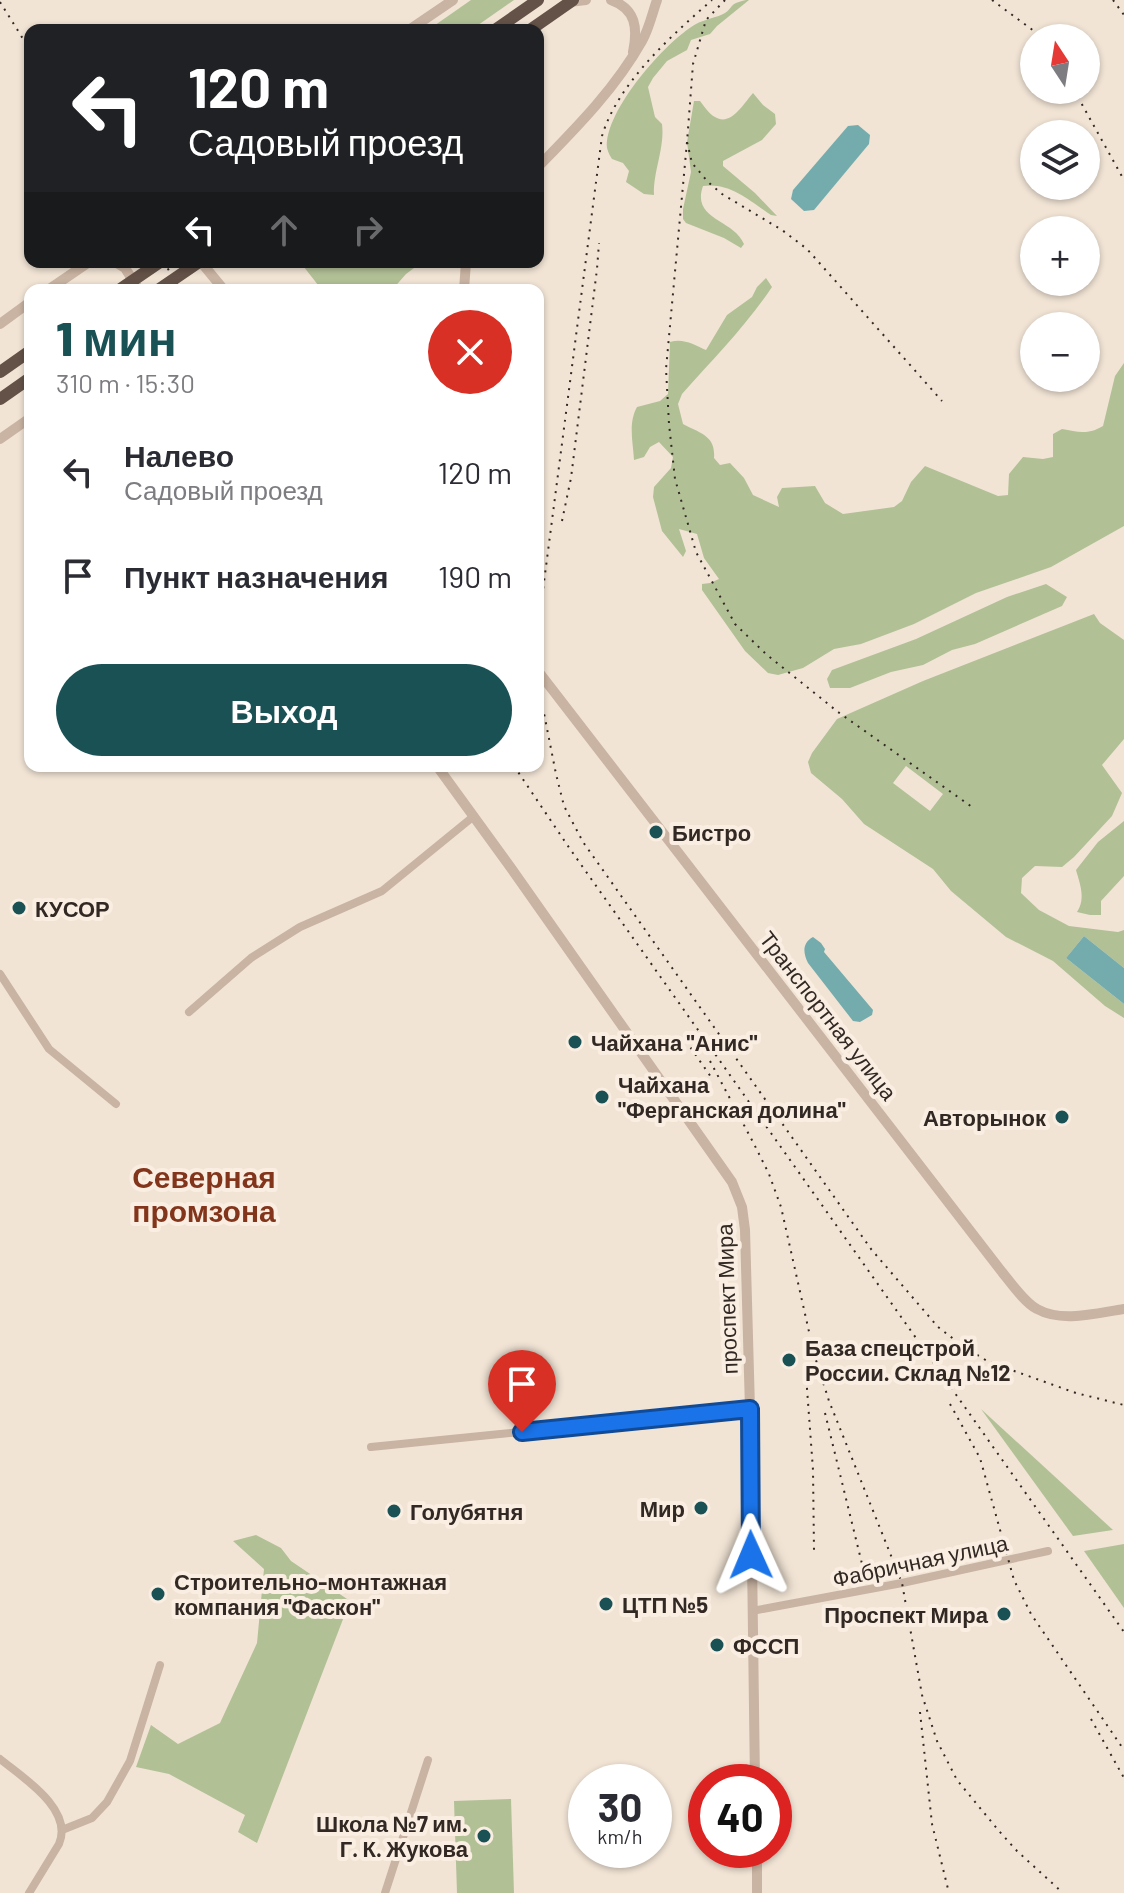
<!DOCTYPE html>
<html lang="ru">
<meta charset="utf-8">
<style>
body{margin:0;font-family:Barlow,sans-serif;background:#f7f7f7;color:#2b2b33;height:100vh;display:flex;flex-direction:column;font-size:30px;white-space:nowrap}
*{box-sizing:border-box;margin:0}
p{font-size:26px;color:#7c7c81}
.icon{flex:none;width:44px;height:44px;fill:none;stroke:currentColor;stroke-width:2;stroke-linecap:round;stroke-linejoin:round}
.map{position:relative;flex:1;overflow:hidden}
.side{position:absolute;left:24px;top:284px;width:520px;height:488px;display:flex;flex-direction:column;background:#fff;border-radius:16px;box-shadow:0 2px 6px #0004}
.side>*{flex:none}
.banner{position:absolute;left:24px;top:24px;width:520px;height:244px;border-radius:16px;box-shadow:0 2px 6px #0004;background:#202124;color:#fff;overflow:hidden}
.needle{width:52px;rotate:348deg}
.buttons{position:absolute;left:1020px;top:24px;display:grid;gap:16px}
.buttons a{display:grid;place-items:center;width:80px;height:80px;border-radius:50%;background:#fff;box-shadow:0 2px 6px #0004;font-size:40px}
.speed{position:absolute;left:568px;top:1764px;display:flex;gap:16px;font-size:40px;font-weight:700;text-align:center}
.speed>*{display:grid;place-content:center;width:104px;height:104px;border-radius:50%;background:#fff;box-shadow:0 2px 6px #0004;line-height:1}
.speed small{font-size:20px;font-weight:400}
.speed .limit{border:12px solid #d22;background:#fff;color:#111}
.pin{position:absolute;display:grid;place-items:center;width:68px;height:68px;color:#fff;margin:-82px -34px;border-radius:50% 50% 50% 0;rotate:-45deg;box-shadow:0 0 8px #0007}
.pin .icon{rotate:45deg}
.me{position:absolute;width:88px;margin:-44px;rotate:359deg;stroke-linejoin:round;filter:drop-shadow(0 0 6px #0008)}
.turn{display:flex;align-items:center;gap:28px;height:168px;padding:0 32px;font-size:36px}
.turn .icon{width:104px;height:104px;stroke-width:2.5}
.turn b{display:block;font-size:56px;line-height:68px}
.lanes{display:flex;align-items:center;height:76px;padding:0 32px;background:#0003;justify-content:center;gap:40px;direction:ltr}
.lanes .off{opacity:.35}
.round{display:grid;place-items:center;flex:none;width:84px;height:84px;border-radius:42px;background:#f7f7f7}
.headline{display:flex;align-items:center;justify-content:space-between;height:136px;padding:0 32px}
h1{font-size:48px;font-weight:800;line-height:60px;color:#1a5155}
.primary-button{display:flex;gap:16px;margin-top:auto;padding:16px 32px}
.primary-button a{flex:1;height:92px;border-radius:48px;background:#1a5155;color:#fff;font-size:32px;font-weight:800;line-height:92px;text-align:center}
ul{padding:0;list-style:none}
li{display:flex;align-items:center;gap:24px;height:104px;padding:0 32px}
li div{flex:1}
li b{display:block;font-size:30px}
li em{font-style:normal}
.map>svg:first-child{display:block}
</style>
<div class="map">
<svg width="1124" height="1893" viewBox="0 0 1124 1893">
<rect width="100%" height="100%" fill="#f1e4d5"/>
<g fill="#b2c096" fill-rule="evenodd">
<polygon points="471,0 514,0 471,30 428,30"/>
<path d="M746 0H749L717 26 710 34 691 40 687 50 667 61 653 78 648 87 655 117 662 124C665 148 653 171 654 195L644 194 626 182 629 171 623 163 612 159C610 156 608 152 607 148 604 111 666 41 696 24 705 19 716 18 725 13 729 11 731 6 734 4 737 2 742 1 746 0Z"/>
<path d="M753 93 763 105 775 114 776 124 762 140 723 161V166L755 193 777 216 771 215C750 201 730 182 703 186 691 220 734 219 744 244L741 248 724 238 686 223 683 219V209L691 172 687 142 694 101H700C704 106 709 114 715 117 731 127 744 103 753 93Z"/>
<polygon points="300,262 422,262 406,274 392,290 322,290"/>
<path d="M766 278 772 287C746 326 713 359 682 394L678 404 683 424C699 433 716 435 714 458L720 465 730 463 744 478 753 495 779 507 777 497 782 488 815 486 825 503 843 514 894 507 902 501 911 482 925 466 998 496 1008 495 1009 474 1023 457 1043 459 1053 457V434L1062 429C1078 432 1088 435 1103 426L1115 376 1124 363V526L1051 567 976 593 914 624 861 644 834 649 803 668 778 675 768 673 745 651 702 590V584L710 583 719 579 704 558 697 534 679 529 686 551 683 557 662 531 653 497 654 487 671 468 673 457 659 442 650 447 644 457 634 460C633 442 628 423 637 407L660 401 668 394 670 342C684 338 694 345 706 350L727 315 752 297 757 287Z"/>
<polygon points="1046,584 1067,597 1062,606 975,644 952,650 923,665 891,672 850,688 830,688 827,679 832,670 916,639 1007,597"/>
<path d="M1094 614 1100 623 1124 640V739L1102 765 1122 793 1112 816 1074 857 1062 867 1035 866 1022 878 1021 893 1039 910 1069 926 1118 932 1124 930V968L1084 936 1066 958 1124 1004V1018L1105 1006 1053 961 1006 937 951 891 933 869 864 824 842 799 811 773 808 762 812 753 837 719 923 681ZM906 766 943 794 930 811 893 783Z"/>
<path d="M1124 821V876L1101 901V915H1090L1077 912C1086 899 1080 884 1076 870L1098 842Z"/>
<polygon points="981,1409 1113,1530 1073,1536"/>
<polygon points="256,1535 281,1548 291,1561 350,1601 257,1843 238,1832 245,1815 169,1774 136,1767 151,1725 178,1744 220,1723 257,1643 264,1569 233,1541"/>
<polygon points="1124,1544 1124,1608 1084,1551"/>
<polygon points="511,1799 514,1893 457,1893 454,1801"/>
</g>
<g fill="#74acae">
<polygon points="858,125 870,135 869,144 814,210 804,211 791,199 793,190 848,126"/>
<polygon points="1084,936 1124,968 1124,1004 1066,958"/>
<path d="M813 937 821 943 825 949 824 952 873 1010 872 1015 860 1022 853 1021 808 963C803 953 802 943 813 937Z"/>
</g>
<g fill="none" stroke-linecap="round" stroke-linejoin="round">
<g stroke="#c9b3a2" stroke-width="8">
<polyline points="0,974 49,1049 116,1104"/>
<polyline points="189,1012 251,958 300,927 382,891 474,816"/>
<polyline points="371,1447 750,1409"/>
<polyline points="752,1611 902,1583 1048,1551"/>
<path d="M0 1759C22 1777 74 1809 59 1844L29 1893"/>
<polyline points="62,1830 92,1818 107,1802 130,1761 160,1665"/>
<polyline points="385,1893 428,1760"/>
</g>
<g stroke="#c9b3a2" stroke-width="10">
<path d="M611 0C636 9 638 28 633 52"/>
<polyline points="569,2 586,0"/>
<polyline points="409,30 453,0"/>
<path d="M538 167C576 128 615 89 642 41 649 29 652 14 657 0"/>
<polyline points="115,262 125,268 139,290"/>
<polyline points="201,262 224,290"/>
<polyline points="48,290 89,262"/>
<polyline points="464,290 466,262"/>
<polyline points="0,324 30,302"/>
<polyline points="0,439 30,418"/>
<path d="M538 671 1002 1272C1011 1283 1025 1303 1037 1309 1062 1323 1097 1313 1124 1309"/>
<polyline points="437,766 511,868 732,1182 742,1207 745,1230 750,1409 755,1782"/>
<polyline points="757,1850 757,1893"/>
</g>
<g stroke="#645248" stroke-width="12">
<polyline points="495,30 538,0"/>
<polyline points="530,30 573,0"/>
<polyline points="0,372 30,351"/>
<polyline points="0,399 30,378"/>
</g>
<g stroke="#332924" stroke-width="2" stroke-dasharray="2 6" stroke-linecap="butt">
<polyline points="725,0 706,20 693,64 687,142 692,163 708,182 722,194 782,230 807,249 942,401"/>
<polyline points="992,0 1034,31 1039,38"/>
<polyline points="1113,0 1124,15"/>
<polyline points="0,2 30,50"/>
<polyline points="1074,90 1124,180"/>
<polyline points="687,142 666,369 669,424 675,479 696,552 735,624 766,654 838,712 972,807"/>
<polyline points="163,262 183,290"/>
<polyline points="562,521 571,478 597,269 599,243"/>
<path d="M538 628 602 136C618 83 671 36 712 0"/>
<polyline points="538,683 556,774 564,806 583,842 871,1249 938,1327 964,1347 989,1362 1076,1393 1124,1405"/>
<polyline points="514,766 570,849 1124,1632"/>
<polyline points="686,1041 711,1077"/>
<polyline points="710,1061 754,1144 769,1174 781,1207 814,1354 829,1401 902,1583 922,1695 937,1741 957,1780 999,1831 1017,1851 1063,1893"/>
<polyline points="804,1348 813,1470 814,1550"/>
<polyline points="950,1404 980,1458 1014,1580 1031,1614 1124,1750"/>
<polyline points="825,1413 863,1568"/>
<polyline points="920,1712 932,1824 949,1893"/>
<polyline points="1091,1719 1124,1778"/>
</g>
<g stroke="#645248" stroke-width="12">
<polyline points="119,290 160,262"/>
<polyline points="158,290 199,262"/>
</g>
</g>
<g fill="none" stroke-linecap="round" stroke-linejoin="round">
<g stroke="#114b97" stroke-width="20">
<polyline id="route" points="522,1432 750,1409 751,1555"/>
</g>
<use href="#route" stroke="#1a73e8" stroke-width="14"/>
</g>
<g fill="#1a5155" stroke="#f9eee1" stroke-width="3">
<circle cx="656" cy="832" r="8"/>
<circle cx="19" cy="908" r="8"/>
<circle cx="575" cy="1042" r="8"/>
<circle cx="602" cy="1097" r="8"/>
<circle cx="1062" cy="1117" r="8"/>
<circle cx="789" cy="1360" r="8"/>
<circle cx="701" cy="1508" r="8"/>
<circle cx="394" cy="1511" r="8"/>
<circle cx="158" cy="1594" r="8"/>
<circle cx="606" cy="1604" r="8"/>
<circle cx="1004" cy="1614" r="8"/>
<circle cx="717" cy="1645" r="8"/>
<circle cx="484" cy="1836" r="8"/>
</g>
<g text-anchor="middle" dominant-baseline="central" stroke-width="8" stroke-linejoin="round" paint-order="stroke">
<g font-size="22" font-weight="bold" fill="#332924" stroke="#f9eee1" text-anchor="start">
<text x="672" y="832">Бистро</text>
<text x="35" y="908">КУСОР</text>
<text x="591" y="1042">Чайхана "Анис"</text>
<text x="618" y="1084">Чайхана<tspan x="618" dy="25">"Ферганская долина"</tspan></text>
<text x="1046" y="1117" text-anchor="end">Авторынок</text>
<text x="805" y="1347">База спецстрой<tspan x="805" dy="25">России. Склад №12</tspan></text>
<text x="685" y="1508" text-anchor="end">Мир</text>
<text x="410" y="1511">Голубятня</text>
<text x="174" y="1581">Строительно-монтажная<tspan x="174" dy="25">компания "Фаскон"</tspan></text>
<text x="622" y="1604">ЦТП №5</text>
<text x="988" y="1614" text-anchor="end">Проспект Мира</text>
<text x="733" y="1645">ФССП</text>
<text x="468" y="1823" text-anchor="end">Школа №7 им.<tspan x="468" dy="25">Г. К. Жукова</tspan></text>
</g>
<g font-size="22" fill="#332924" stroke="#f9eee1">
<text transform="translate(829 1015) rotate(52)">Транспортная улица</text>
<text transform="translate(726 1299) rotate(-92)">проспект Мира</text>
<text transform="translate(920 1560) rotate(-12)">Фабричная улица</text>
</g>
<g font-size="30" font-weight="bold" fill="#83351c" stroke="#f9eee1">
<text x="204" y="1176">Северная<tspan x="204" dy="34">промзона</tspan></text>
</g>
</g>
</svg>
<div class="buttons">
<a><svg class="needle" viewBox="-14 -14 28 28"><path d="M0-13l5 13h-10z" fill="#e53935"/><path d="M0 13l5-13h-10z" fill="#7c7c81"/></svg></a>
<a><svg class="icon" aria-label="layers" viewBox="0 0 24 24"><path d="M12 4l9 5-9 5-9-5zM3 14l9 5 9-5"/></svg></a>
<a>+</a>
<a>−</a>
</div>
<div class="speed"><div>30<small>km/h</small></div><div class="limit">40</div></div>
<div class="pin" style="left:522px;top:1432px;background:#d93025"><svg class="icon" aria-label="arrive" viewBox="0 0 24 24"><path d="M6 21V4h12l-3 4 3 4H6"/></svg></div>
<svg class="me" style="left:751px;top:1555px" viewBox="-20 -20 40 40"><path d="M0-17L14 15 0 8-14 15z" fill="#1a73e8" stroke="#fff" stroke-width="4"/></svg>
<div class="banner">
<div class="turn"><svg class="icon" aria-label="left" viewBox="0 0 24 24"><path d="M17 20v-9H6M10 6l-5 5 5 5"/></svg><div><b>120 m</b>Садовый проезд</div></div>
<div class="lanes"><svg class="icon" aria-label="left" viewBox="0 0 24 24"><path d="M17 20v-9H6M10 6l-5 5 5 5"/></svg><svg class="icon off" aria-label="ahead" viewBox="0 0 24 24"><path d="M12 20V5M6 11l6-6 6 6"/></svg><svg class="icon off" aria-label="right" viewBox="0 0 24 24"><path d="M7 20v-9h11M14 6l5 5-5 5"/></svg></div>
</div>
<section class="side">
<div class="headline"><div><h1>1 мин</h1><p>310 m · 15:30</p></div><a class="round" style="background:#d93025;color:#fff"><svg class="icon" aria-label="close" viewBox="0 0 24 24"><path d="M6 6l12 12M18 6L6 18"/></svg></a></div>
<ul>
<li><svg class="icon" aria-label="left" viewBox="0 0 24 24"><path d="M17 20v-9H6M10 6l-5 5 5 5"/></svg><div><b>Налево</b><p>Садовый проезд</p></div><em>120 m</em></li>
<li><svg class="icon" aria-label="arrive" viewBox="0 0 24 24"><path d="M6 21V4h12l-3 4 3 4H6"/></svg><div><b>Пункт назначения</b></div><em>190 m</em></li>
</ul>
<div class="primary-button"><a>Выход</a></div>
</section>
</div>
